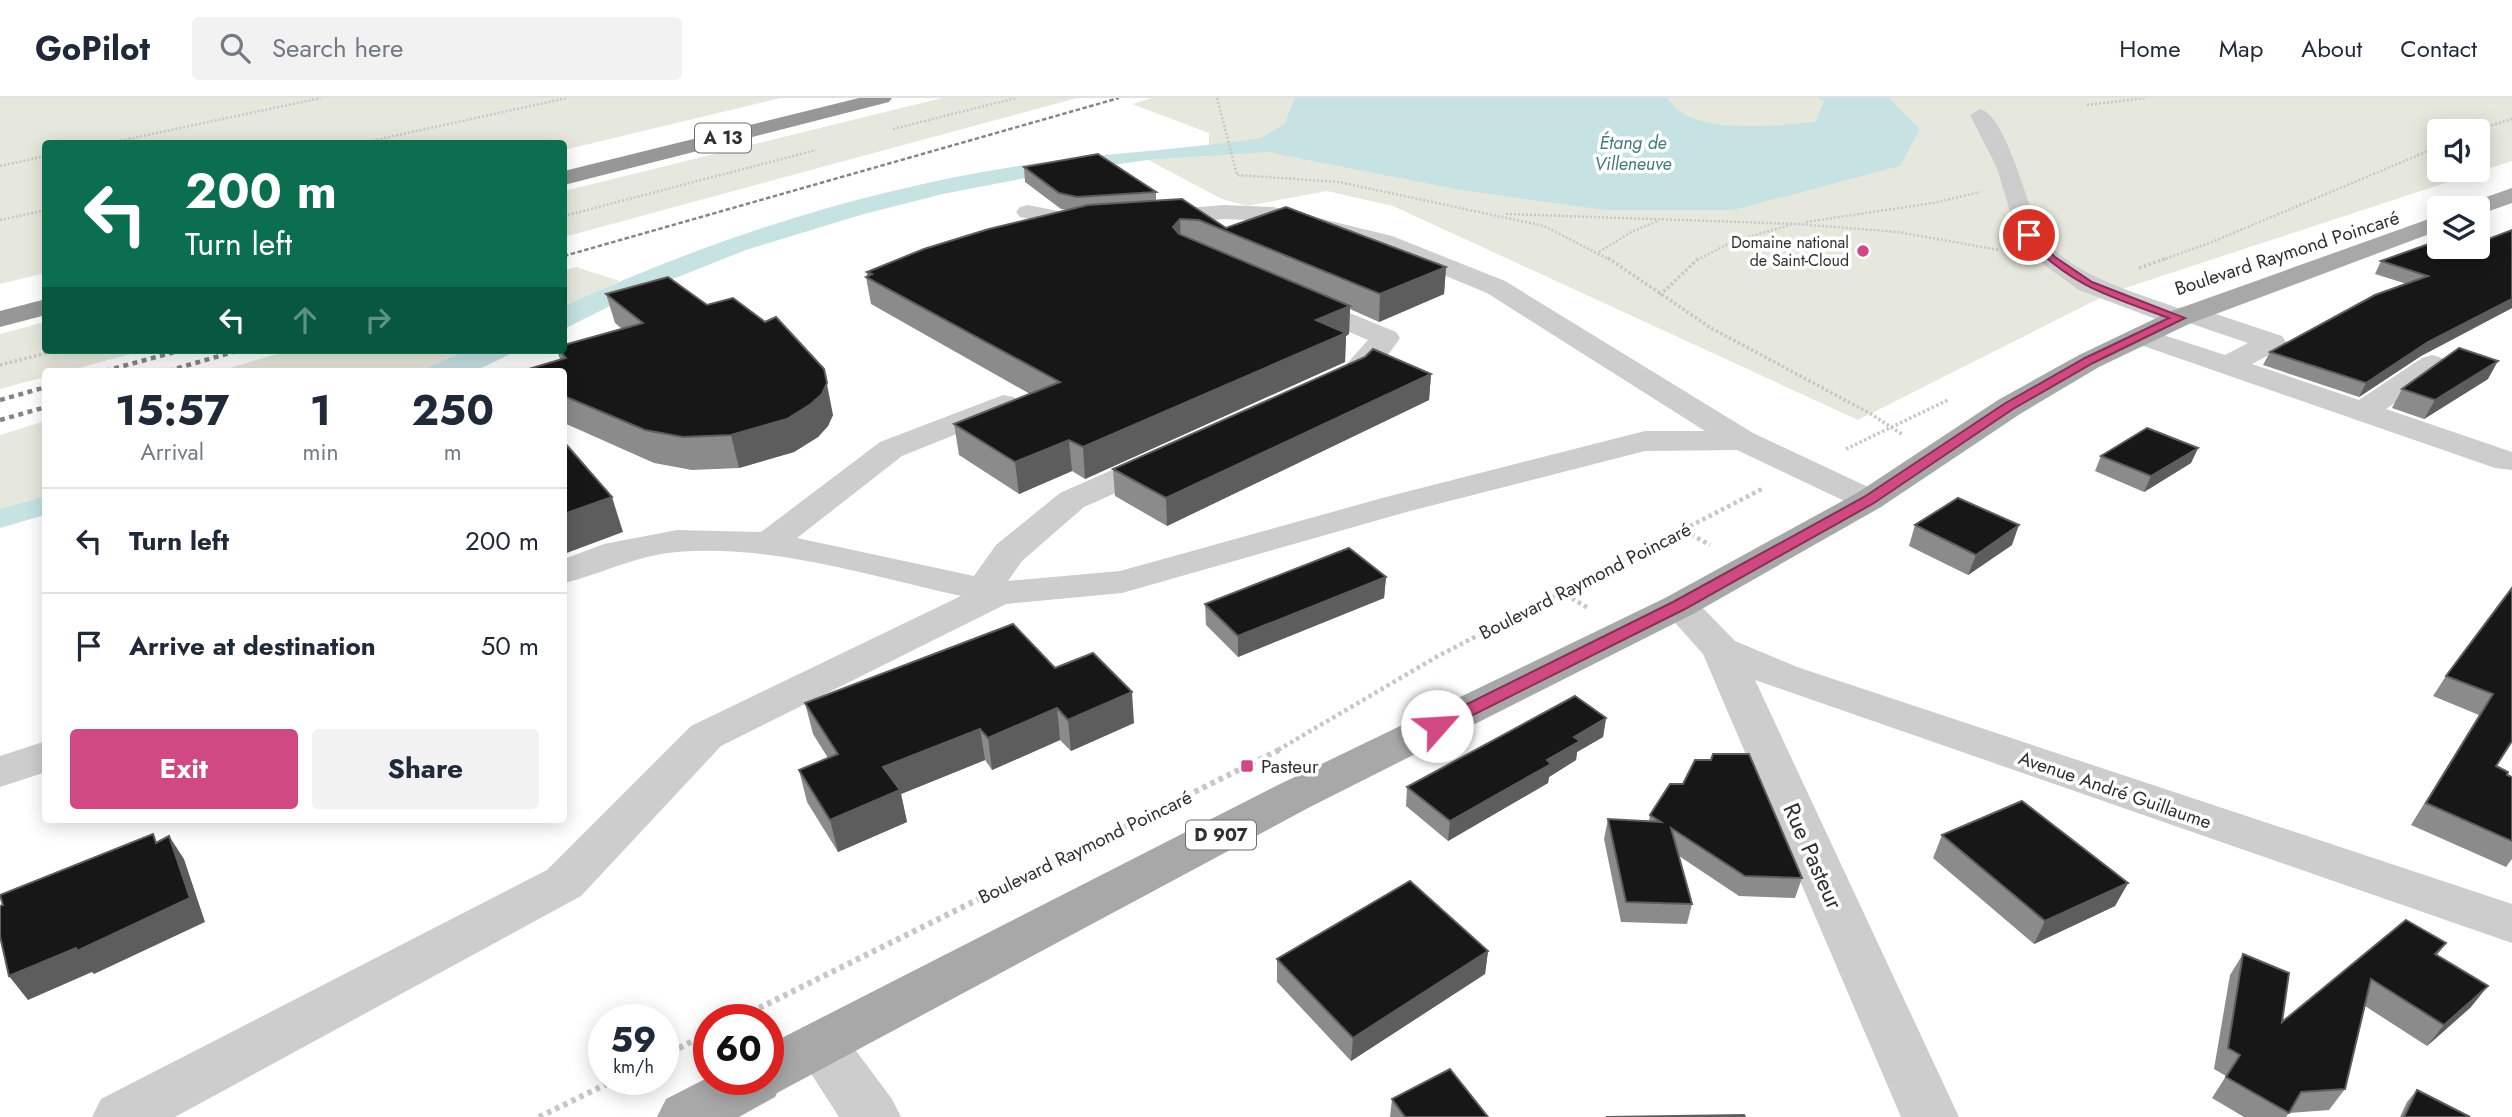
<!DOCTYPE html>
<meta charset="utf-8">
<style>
body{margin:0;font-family:Jost,sans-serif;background:#f2f2f3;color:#1f2937;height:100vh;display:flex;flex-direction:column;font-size:26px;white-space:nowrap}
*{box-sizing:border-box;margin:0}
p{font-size:23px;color:#747a83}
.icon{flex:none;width:38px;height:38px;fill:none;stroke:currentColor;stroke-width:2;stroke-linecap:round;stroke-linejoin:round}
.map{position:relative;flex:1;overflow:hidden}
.details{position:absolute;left:42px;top:270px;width:525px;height:455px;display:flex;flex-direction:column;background:#fff;border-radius:7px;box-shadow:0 4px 18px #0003}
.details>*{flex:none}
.top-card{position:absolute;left:42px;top:42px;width:525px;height:214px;border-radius:7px;box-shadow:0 4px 18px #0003;background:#0b6e4f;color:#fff;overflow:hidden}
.controls{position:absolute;left:2427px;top:21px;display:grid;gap:14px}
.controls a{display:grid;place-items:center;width:63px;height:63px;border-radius:7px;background:#fff;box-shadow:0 4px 18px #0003;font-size:35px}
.speed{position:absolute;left:588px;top:906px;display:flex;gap:14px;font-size:35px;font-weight:700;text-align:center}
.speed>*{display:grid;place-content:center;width:91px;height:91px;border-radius:50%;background:#fff;box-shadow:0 4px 18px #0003;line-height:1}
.speed small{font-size:18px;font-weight:400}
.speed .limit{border:10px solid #d22;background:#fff;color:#111}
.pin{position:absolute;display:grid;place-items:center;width:60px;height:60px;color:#fff;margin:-30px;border:4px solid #fff;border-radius:50%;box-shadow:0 2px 7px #0007}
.me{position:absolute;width:77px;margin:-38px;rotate:64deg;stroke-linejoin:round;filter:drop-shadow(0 0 5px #0008)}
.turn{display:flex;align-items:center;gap:24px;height:147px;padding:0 28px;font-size:32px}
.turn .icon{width:91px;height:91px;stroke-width:2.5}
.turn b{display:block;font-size:49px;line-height:60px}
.lanes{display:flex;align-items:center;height:66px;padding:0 28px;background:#0003;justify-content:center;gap:35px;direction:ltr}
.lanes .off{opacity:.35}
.eta{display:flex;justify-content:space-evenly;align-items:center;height:119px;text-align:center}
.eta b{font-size:42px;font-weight:700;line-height:49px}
.action{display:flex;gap:14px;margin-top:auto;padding:14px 28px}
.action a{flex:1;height:80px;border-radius:7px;background:#d14982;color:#fff;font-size:28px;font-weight:700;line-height:80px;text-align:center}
.action a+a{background:#f2f2f3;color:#1f2937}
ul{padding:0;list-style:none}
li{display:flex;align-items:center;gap:21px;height:105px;padding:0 28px;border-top:2px solid #e0e1e3}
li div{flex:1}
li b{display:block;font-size:26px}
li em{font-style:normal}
header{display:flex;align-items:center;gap:42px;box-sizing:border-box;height:98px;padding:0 35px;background:#fff;border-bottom:2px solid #e0e1e3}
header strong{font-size:33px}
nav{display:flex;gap:38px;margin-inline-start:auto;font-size:24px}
.search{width:490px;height:63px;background:#f2f2f3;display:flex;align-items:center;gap:18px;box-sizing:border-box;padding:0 24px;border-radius:7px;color:#747a83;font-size:26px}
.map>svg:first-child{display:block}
</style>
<header>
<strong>GoPilot</strong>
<div class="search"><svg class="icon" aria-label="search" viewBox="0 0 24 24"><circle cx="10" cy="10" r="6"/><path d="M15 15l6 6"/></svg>Search here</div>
<nav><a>Home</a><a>Map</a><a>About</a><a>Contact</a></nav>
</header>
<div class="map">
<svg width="2512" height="1019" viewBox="0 0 2512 1019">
<rect width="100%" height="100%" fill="#fff"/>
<g fill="#e7e8dd" fill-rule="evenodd">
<polygon points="0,0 781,0 564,52 564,46 46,46 45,175 0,186"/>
<polygon points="942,0 1077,0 564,139 564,93"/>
<path d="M1152 0H2512V63L2110 195 1858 322 1393 108 1327 93 1247 108 1222 101 1148 62 1209 58V35L1132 6ZM2440 33H2478V72H2440Z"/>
<polygon points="576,169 620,183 564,208 564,173"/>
<polygon points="45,224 46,252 145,252 68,273 46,273 45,279 0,291 0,236"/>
<polygon points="291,252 466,252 421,273 219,273"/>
<polygon points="45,323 45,398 0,411 0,337"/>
</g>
<g fill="#c7e2e3">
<path d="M1295 0H1668C1688 39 1778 27 1815 24L1824 3 1817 0H1889L1920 31 1900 68 1733 112H1605L1455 91 1268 54 1148 62 1046 76 943 96 864 116 746 152 630 198 564 231V208C717 138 878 87 1045 64 1117 54 1190 51 1261 40L1284 26Z"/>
<polygon points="466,252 519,252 475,273 421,273"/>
<polygon points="45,398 45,417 0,430 0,411"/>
</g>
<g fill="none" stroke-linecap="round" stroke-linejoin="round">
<g stroke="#c7c7c7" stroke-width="2.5" stroke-dasharray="2 2" stroke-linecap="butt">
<polyline points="1217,0 1237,77 1339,84 1544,128 1610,162"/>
<polyline points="2087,7 2146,0"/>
<polyline points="893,31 1016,0"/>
<polyline points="2472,33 2512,21"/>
<polyline points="105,46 321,0"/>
<polyline points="357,46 567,0"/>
<polyline points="0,68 46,58"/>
<polyline points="1506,116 1798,126 1898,134 1999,152"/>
<polyline points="564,118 816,52"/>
<polyline points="0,122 46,112"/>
<polyline points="1806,124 1933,105 1980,94"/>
<polyline points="1599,154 1633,133 1658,123"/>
<polyline points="1697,162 1734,143 1791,127"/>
<polyline points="2162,162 2212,144 2440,48"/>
</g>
<g stroke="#c7c7c7" stroke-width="3.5" stroke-dasharray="2.5 2.5" stroke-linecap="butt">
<polyline points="1608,160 1711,230 1871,316 1903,337"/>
<polyline points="2139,170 2167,160"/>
<polyline points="1660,197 1699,160"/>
<polyline points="0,267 58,252"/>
<polyline points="1846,351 1948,302"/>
</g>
<g stroke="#c7c7c7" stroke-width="4.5" stroke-dasharray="3.5 3.5" stroke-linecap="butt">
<polyline points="1685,433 1710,447"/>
<polyline points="1560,493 1588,510"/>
<polyline points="1278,652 1438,558 1762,391"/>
</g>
<g stroke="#c7c7c7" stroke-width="6" stroke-dasharray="4.5 4.5" stroke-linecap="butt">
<polyline points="735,922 1281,651"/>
<polyline points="663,958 709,935"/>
<polyline points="539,1019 615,982"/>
</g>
<g fill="#cdcdcd" fill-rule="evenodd">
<path d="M1980 11C2007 18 2027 109 2040 133 2062 175 2137 195 2178 210L2188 208 2198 210 2282 238 2286 244 2282 250 2252 266 2359 302 2422 260 2432 257 2442 260 2447 266 2442 272 2386 311 2512 354V372L2495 370 2132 244 2128 238 2132 232 2142 230 2225 257 2248 245 2189 225 2179 228 2169 226 2079 192 2043 166 2017 137 1997 70 1970 17Z"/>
<polygon points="1028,107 1078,117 1102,118 1106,123 1102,128 1078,131 1020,119 1016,114 1020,109"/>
<path d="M1224 107 1273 109 1392 138 1505 183 1753 335 1881 395 1886 402 1881 409 1869 412 1857 409 1737 352 1645 353 1410 413 1122 495 1006 506 721 648 581 798 175 1019H92L101 1001 547 772 691 628 961 498C869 478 772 446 677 454 637 457 602 476 564 485V461L604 446 677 432 761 434 880 344 1003 297 1014 299 1018 306 1014 313 902 358 797 440 974 478 996 447 1060 395 1148 356 1160 353 1172 356 1176 363 1172 370 1084 409 1022 463 1008 483 1120 473 1386 399 1645 333H1705L1487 195 1374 148 1273 123 1224 121 1151 127 1143 125 1139 120 1143 115 1151 113Z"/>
<path d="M1301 195 1396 234 1400 240C1384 264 1357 298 1325 290L1321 284 1325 278 1343 270 1368 242 1291 209 1288 203 1291 197Z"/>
<polygon points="1679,496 1693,500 1735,543 1797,569 2512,806 2512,845 1755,582 1959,1019 1901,1019 1703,556 1660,508 1665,500"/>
<polygon points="46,643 46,674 0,689 0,658"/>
<polygon points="820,923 839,930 892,1001 901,1019 839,1019 792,946 801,930"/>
</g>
<g fill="#a8a8a8" fill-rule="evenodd">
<polygon points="2512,90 2512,105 2478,117 2478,110 2465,110 2469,105"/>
<polygon points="2440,117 2440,132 2189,226 2099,269 2020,316 1881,409 1693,516 1310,709 777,995 775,999 739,1019 657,1019 666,1001 709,979 709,982 768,982 768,947 1278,687 1665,500 1857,395 1998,302 2079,257 2169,214"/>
</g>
<g fill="#979797" fill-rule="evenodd">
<polygon points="859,0 892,0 889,4 564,87 564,73"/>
<polygon points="46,201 46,217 0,229 0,213"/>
</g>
<polyline stroke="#858585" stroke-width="2.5" stroke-dasharray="4.5 2.5" stroke-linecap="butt" points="564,158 1119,0"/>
<g stroke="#858585" stroke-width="4.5" stroke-dasharray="5 4.5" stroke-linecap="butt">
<polyline points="105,273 182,252"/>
<polyline points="168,273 240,252"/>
<polyline points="0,302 46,289"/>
<polyline points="0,322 46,309"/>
</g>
</g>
<g fill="#8b8b8b">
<polygon points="1024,69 1156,94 1156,103 1226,130 1446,169 1444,196 1379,224 1350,211 1349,236 1346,238 1345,264 1085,381 1072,373 1019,396 959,357 954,326 1030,296 871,206 866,179 867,178 867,174 1067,112 1061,111 1025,84"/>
<polygon points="2512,132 2512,210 2421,258 2359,299 2263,267 2270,254 2407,186 2375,176 2381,163 2486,142"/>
<polygon points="606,196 833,317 828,328 818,339 794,354 739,370 692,372 654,365 564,325 564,273 557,252 564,252 622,231 615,225"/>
<polygon points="1431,276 1429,302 1167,428 1115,398 1113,371"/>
<polygon points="2488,281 2424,321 2392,310 2402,291"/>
<polygon points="2198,350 2191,365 2144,394 2095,373 2101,358"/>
<polygon points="1915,427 2012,447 1968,477 1909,448"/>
<polygon points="1386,479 1384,500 1238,559 1206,527 1205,506"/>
<polygon points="2512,490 2496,668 2507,677 2512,679 2512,761 2506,769 2411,727 2479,617 2433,598 2446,578"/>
<polygon points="1055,570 1134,625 1071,653 1060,642 992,672 985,662 901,696 907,724 838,754 807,704 799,672 828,660 813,636 805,605"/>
<polygon points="1606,620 1603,639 1577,654 1576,662 1549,679 1548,685 1448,743 1406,708 1407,689"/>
<polygon points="1650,717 1802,780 1795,800 1739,798 1679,758 1692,806 1687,826 1621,824 1604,741 1608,721 1649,723"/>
<polygon points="1942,737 2128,785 2115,808 2034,846 1933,760"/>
<polygon points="2446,845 2437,857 2471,909 2427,948 2365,908 2345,991 2329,1012 2289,1015 2286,1019 2244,1019 2212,1000 2226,978 2214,971 2230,877 2243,856 2282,924"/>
<polygon points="1488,853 1485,876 1351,963 1277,884 1277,861"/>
<polygon points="2417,992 2469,1019 2400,1019 2407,1004"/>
<polygon points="1392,1001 1488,1019 1390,1019"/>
</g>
<g fill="#5d5d5d">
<polygon points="1180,121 1181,147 1173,129"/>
<polygon points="1446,169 1444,196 1379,224 1380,196"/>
<polygon points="2512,201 2512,210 2421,258 2359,299 2366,285 2428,244"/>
<polygon points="1350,208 1349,236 1346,238 1345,264 1085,381 1083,349 1316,222"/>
<polygon points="2498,263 2488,281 2424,321 2435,302"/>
<polygon points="824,271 833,317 828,328 818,339 794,354 739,370 731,337"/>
<polygon points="1431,276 1429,302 1167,428 1166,400"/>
<polygon points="1069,342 1072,373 1019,396 1015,364"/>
<polygon points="2198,350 2191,365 2144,394 2151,378"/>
<polygon points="612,399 623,434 564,456 564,416"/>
<polygon points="2019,427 2012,447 1968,477 1976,457"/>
<polygon points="1386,479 1384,500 1238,559 1238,538"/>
<polygon points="1132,594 1134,625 1071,653 1068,622"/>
<polygon points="1057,610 1060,642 992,672 988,640"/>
<polygon points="1606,620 1603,639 1577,654 1576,662 1549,679 1548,685 1448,743 1450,723 1547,662 1574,639"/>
<polygon points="980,631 985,662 901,696 907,724 838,754 830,722 883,669"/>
<polygon points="169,738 184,761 205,824 94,876 92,874 28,902 9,878 76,850"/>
<polygon points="2128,785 2115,808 2034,846 2045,823"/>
<polygon points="1488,853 1485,876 1351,963 1353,940"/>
<polygon points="2488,888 2471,909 2427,948 2444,927"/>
</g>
<g fill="#171717" stroke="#5d5d5d" stroke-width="2">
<polygon points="1098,56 1156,94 1077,99 1059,95 1024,69"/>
<polygon points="1182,101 1226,130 1286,109 1446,169 1380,196 1199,122 1180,121 1173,129 1179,136 1350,208 1316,222 1346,235 1083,349 1069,342 1015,364 954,326 1060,284 866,179 872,176 867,174 924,151 989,131 1088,107"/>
<polygon points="2512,132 2512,201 2428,244 2366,285 2270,254 2375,197 2428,178 2381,163 2440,142 2440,149 2478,149 2478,139 2486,142"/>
<polygon points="668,179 707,207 733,200 765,224 776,219 824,271 827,285 822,296 811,306 787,321 731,337 683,339 645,332 564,298 564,273 522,273 566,260 559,252 564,252 564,247 643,225 606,196"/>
<polygon points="2459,250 2498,263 2435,302 2402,291"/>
<polygon points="1373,251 1431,276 1166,400 1113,371 1365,259"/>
<polygon points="2147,330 2198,350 2151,378 2101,358"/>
<polygon points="564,344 612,399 564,416"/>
<polygon points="1958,400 2019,427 1976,457 1915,427"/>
<polygon points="1349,450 1386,479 1238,538 1205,506"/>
<polygon points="2512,490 2512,643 2496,668 2508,674 2507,677 2512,679 2512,743 2426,705 2493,596 2446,578"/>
<polygon points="1013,526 1055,570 1093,555 1132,594 1068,622 1057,610 988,640 980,631 883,669 900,692 830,722 799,672 838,656 805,605"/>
<polygon points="1575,598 1606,620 1574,639 1580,643 1547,662 1551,666 1450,723 1407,689"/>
<polygon points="1713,656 1749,656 1802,780 1745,778 1671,730 1692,806 1626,804 1608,721 1661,724 1650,717 1670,686 1683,686 1695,662 1711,662"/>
<polygon points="2022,703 2128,785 2045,823 1942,737"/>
<polygon points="153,736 156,745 169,738 190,800 77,853 76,850 9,878 0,838 0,808 3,807 0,797"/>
<polygon points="1410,783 1488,853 1353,940 1277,861"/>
<polygon points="2406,822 2446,845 2435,856 2488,888 2444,927 2371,881 2345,991 2301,994 2289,1015 2226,979 2240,957 2228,950 2243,856 2289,875 2282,924"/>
<polygon points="1450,971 1488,1019 1405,1019 1392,1001"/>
<polygon points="2417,992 2470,1019 2404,1019"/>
<polygon points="1744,1017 1745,1019 1606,1019 1607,1019"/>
</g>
<path fill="#d14982" stroke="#882f54" stroke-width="2" d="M2025 135H2032L2055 159 2092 184 2185 220 2093 265 2013 311 1874 405 1685 511 1443 632H1431L1428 628 1431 624 1673 504 1864 399 2004 306 2085 260 2169 220C2109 198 2070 188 2025 139Z"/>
<g fill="#d14982" stroke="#fff" stroke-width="2.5">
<circle cx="1863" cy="153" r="7"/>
<rect x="1240" y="661" width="14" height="14" rx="3.5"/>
</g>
<g text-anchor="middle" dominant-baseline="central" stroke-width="7" stroke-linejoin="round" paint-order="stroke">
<g font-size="16" fill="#303030" stroke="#fff" text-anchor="end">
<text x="1849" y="144">Domaine national<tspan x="1849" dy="18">de Saint-Cloud</tspan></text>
</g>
<g fill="#fff" stroke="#6e6e6e" stroke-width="2">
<rect x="695" y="25.5" width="56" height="29" rx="5"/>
<rect x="1186" y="722.5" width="70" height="29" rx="5"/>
</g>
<g font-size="18" font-weight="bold" fill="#303030">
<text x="723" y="40">A 13</text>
<text x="1221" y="737">D 907</text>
</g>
<g font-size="18" font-style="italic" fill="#427a7d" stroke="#fff">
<text x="1633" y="45">Étang de<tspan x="1633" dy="21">Villeneuve</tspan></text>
</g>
<g font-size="19" fill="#303030" stroke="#fff">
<text transform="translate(2287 155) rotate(-18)">Boulevard Raymond Poincaré</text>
<text transform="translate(1585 483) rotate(-27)">Boulevard Raymond Poincaré</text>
<text transform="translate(2115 692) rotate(19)">Avenue André Guillaume</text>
<text transform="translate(1085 749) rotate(-26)">Boulevard Raymond Poincaré</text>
</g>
<g font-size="19" fill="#303030" stroke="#fff" text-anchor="start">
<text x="1261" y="668">Pasteur</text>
</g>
<g font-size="23" fill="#303030" stroke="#fff">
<text transform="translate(1813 758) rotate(66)">Rue Pasteur</text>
</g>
</g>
</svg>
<div class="controls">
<a><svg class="icon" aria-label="sound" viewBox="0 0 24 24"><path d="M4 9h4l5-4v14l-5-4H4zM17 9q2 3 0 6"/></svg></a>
<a><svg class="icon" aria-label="layers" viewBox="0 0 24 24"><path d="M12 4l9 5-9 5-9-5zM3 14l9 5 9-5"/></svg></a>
</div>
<div class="speed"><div>59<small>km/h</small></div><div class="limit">60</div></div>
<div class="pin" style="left:2029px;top:137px;background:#d93025"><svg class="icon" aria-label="arrive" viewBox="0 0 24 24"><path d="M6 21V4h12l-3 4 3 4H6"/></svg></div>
<svg class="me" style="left:1437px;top:628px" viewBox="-20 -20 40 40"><circle r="19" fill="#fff"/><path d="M0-13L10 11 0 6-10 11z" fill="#d14982"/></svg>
<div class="top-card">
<div class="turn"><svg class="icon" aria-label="left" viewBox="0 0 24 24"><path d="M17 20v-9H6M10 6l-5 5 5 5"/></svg><div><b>200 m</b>Turn left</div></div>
<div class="lanes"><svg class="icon" aria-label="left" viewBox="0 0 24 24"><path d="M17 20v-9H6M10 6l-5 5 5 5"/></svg><svg class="icon off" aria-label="ahead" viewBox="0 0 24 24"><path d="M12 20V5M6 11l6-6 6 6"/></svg><svg class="icon off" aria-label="right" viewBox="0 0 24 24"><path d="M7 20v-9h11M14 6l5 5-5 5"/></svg></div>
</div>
<section class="details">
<div class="eta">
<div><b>15:57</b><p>Arrival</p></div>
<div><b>1</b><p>min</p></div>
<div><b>250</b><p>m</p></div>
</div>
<ul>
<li><svg class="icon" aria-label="left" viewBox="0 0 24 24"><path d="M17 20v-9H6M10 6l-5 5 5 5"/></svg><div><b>Turn left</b></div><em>200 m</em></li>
<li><svg class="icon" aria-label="arrive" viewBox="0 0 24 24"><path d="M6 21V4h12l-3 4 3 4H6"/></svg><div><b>Arrive at destination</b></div><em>50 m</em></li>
</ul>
<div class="action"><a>Exit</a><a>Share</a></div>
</section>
</div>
